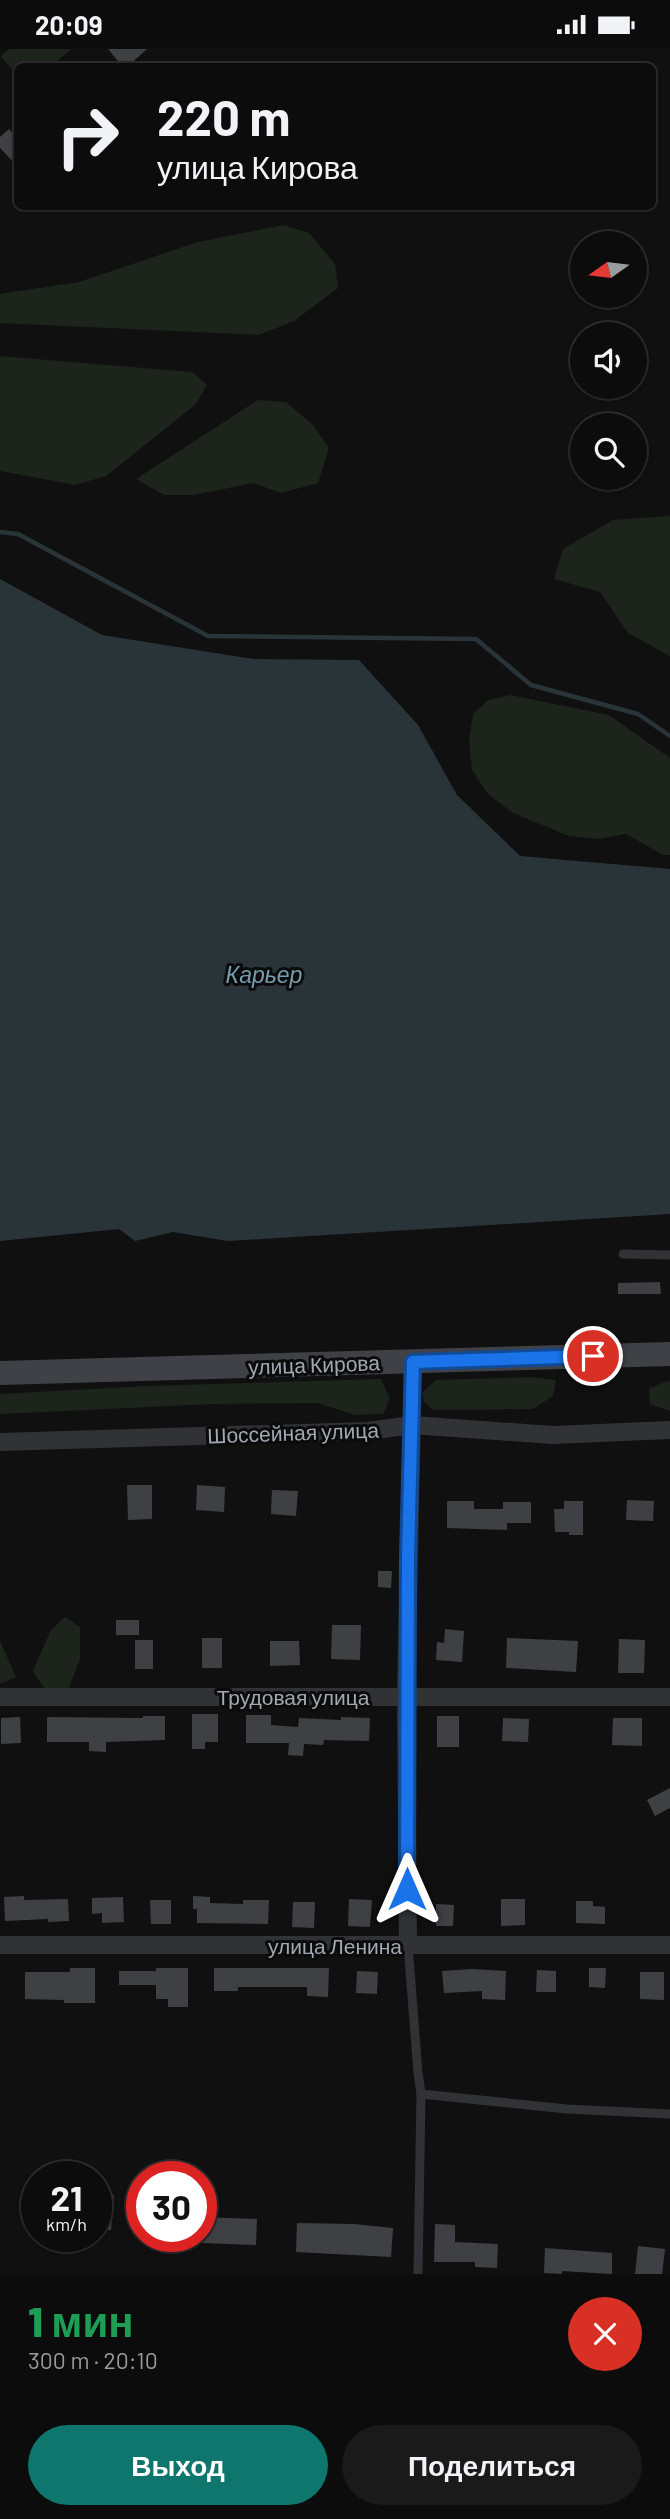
<!DOCTYPE html>
<html lang="ru">
<meta charset="utf-8">
<style>
body{margin:0;font-family:Barlow,sans-serif;background:#1a1a1b;color:#f1f3f6;height:100vh;display:flex;flex-direction:column;font-size:26px;white-space:nowrap}
*{box-sizing:border-box;margin:0}
p{font-size:23px;color:#9a9b9d}
.icon{flex:none;width:38px;height:38px;fill:none;stroke:currentColor;stroke-width:2;stroke-linecap:round;stroke-linejoin:round}
.map{position:relative;height:2225px;overflow:hidden}
.sheet{display:flex;flex-direction:column;background:#0c0c0d;flex:1}
.sheet>*{flex:none}
.guide{position:absolute;left:14px;top:14px;width:642px;height:147px;border-radius:10px;box-shadow:0 2px 5px #0004,0 0 0 2px #2c2c2e;background:#0c0c0d;color:#f1f3f6;overflow:hidden}
.needle{width:46px;rotate:256deg}
.controls{position:absolute;left:570px;top:182px;display:grid;gap:14px}
.controls a{display:grid;place-items:center;width:77px;height:77px;border-radius:50%;background:#0c0c0d;box-shadow:0 2px 5px #0004,0 0 0 2px #2c2c2e;font-size:35px}
.speed{position:absolute;left:21px;top:2112px;display:flex;gap:14px;font-size:35px;font-weight:700;text-align:center}
.speed>*{display:grid;place-content:center;width:91px;height:91px;border-radius:50%;background:#0c0c0d;box-shadow:0 2px 5px #0004,0 0 0 2px #2c2c2e;line-height:1}
.speed small{font-size:18px;font-weight:400}
.speed .limit{border:10px solid #d22;background:#fff;color:#111}
.pin{position:absolute;display:grid;place-items:center;width:60px;height:60px;color:#fff;margin:-30px;border:4px solid #fff;border-radius:50%;box-shadow:0 2px 7px #0007}
.me{position:absolute;width:77px;margin:-38px;rotate:0deg;stroke-linejoin:round;filter:drop-shadow(0 0 5px #0008)}
.turn{display:flex;align-items:center;gap:24px;height:147px;padding:0 28px;font-size:32px}
.turn .icon{width:91px;height:91px;stroke-width:2.5}
.turn b{display:block;font-size:49px;line-height:60px}
.round{display:grid;place-items:center;flex:none;width:74px;height:74px;border-radius:37px;background:#1a1a1b}
.summary{display:flex;align-items:center;justify-content:space-between;height:119px;padding:0 28px}
h1{font-size:42px;font-weight:800;line-height:52px;color:#1e9e55}
.primary-button{display:flex;gap:14px;margin-top:auto;padding:14px 28px}
.primary-button a{flex:1;height:80px;border-radius:42px;background:#0f766e;color:#fff;font-size:28px;font-weight:800;line-height:80px;text-align:center}
.primary-button a+a{background:#1a1a1b;color:#f1f3f6}
.status{display:flex;justify-content:space-between;align-items:center;height:49px;padding:0 35px;background:#0c0c0d;direction:ltr}
.status svg{height:19px;fill:currentColor}
.map>svg:first-child{display:block}
</style>
<div class="status"><b>20:09</b><svg viewBox="0 0 49 12"><path d="M0 12V9h3v3zM5 12V6h3v6zM10 12V3h3v9zM15 12V0h3v12zM26 1h20v11H26zM47 4h2v5h-2z"/></svg></div>
<div class="map">
<svg width="670" height="2225" viewBox="0 0 670 2225">
<rect width="100%" height="100%" fill="#101011"/>
<g fill="#1c241c">
<polygon points="9,0 69,0 70,1 51,17 18,18 17,27 1,7"/>
<polygon points="284,176 309,184 335,215 338,239 294,272 259,286 0,274 0,245 79,233 198,193"/>
<polygon points="0,307 192,323 207,336 196,355 106,427 75,436 0,422"/>
<polygon points="258,351 286,353 313,376 329,399 318,434 281,444 253,434 194,446 164,446 136,430"/>
<polygon points="670,467 670,607 628,584 600,543 554,530 563,500 613,471"/>
<polygon points="510,646 609,666 670,709 670,806 663,806 626,785 598,790 569,787 513,764 488,745 472,721 469,692 473,665 488,651"/>
<polygon points="531,1328 556,1331 553,1347 533,1360 433,1361 424,1353 422,1344 436,1331"/>
<polygon points="381,1330 390,1350 383,1365 355,1366 318,1354 213,1355 0,1365 0,1345 147,1337"/>
<polygon points="670,1332 670,1362 650,1355 649,1340 664,1333"/>
<polygon points="65,1568 80,1578 80,1610 68,1641 44,1639 33,1622 51,1581"/>
<polygon points="0,1592 16,1628 0,1635"/>
</g>
<polygon fill="#293439" points="0,530 102,586 253,610 359,611 418,676 457,746 520,807 670,820 670,1165 228,1192 173,1183 135,1192 119,1180 0,1192"/>
<g fill="none" stroke-linecap="round" stroke-linejoin="round">
<polyline stroke="#293439" stroke-width="4.5" points="0,483 18,485 208,587 476,590 531,636 638,665 670,687"/>
</g>
<g fill="#3f4044">
<polygon points="108,0 147,0 127,18 123,18"/>
<polygon points="9,80 18,90 18,118 0,99 0,88"/>
<polygon points="660,1233 661,1245 618,1245 618,1234"/>
<polygon points="127,1436 152,1436 152,1470 128,1471"/>
<polygon points="197,1436 225,1438 224,1463 196,1461"/>
<polygon points="272,1441 298,1442 296,1467 271,1465"/>
<polygon points="627,1451 654,1452 653,1472 626,1471"/>
<polygon points="447,1452 474,1452 474,1460 503,1460 503,1453 531,1453 531,1474 507,1474 507,1481 447,1479"/>
<polygon points="564,1452 583,1452 583,1486 569,1486 569,1483 555,1483 554,1460 564,1460"/>
<polygon points="378,1522 392,1522 391,1539 378,1538"/>
<rect x="116" y="1571" width="23" height="15"/>
<polygon points="332,1576 361,1576 360,1611 331,1610"/>
<polygon points="445,1580 464,1582 462,1613 436,1611 437,1593 444,1594"/>
<rect x="202" y="1589" width="20" height="30"/>
<polygon points="507,1589 578,1592 576,1623 506,1619"/>
<polygon points="619,1590 645,1591 644,1624 618,1624"/>
<rect x="135" y="1591" width="18" height="29"/>
<polygon points="270,1592 299,1592 300,1616 270,1617"/>
<polygon points="192,1665 218,1665 218,1693 205,1693 205,1700 192,1700"/>
<polygon points="246,1666 271,1666 271,1676 298,1678 299,1669 341,1671 341,1668 370,1669 369,1692 324,1691 323,1696 304,1695 303,1707 288,1706 289,1694 246,1694"/>
<polygon points="143,1667 165,1667 165,1691 106,1693 106,1703 89,1702 89,1693 47,1693 47,1668 143,1669"/>
<rect x="437" y="1667" width="22" height="31"/>
<polygon points="20,1668 21,1694 1,1695 1,1669"/>
<polygon points="503,1669 529,1670 528,1693 502,1692"/>
<polygon points="613,1669 642,1669 642,1697 612,1696"/>
<polygon points="670,1739 670,1759 655,1767 647,1751"/>
<polygon points="24,1847 24,1851 68,1850 69,1872 48,1873 48,1870 5,1872 4,1848"/>
<polygon points="193,1847 210,1848 210,1854 243,1855 243,1851 269,1851 268,1875 197,1874 197,1860 193,1860"/>
<polygon points="123,1848 124,1873 102,1874 102,1864 92,1865 92,1849"/>
<polygon points="349,1850 372,1851 370,1878 348,1877"/>
<polygon points="501,1850 525,1850 525,1876 501,1877"/>
<polygon points="150,1851 171,1851 171,1875 151,1875"/>
<polygon points="576,1852 593,1852 593,1857 605,1858 605,1875 576,1874"/>
<polygon points="293,1853 315,1853 314,1879 292,1878"/>
<polygon points="436,1855 454,1856 453,1877 436,1877"/>
<polygon points="70,1919 95,1919 95,1954 64,1954 64,1951 25,1950 25,1923 70,1923"/>
<polygon points="156,1919 188,1919 188,1958 168,1958 168,1950 156,1950 156,1936 119,1936 119,1922 156,1922"/>
<polygon points="214,1919 329,1919 328,1948 307,1947 307,1938 238,1938 238,1942 214,1942"/>
<polygon points="589,1919 606,1919 605,1939 589,1938"/>
<polygon points="472,1920 506,1922 505,1951 482,1950 482,1942 444,1944 442,1922"/>
<polygon points="537,1921 556,1922 556,1943 536,1943"/>
<polygon points="357,1922 378,1923 377,1945 356,1944"/>
<polygon points="640,1923 664,1923 664,1951 640,1950"/>
<polygon points="96,2145 114,2146 111,2181 96,2180"/>
<polygon points="201,2168 257,2170 256,2196 201,2194"/>
<polygon points="297,2174 354,2175 393,2179 391,2208 296,2203"/>
<polygon points="435,2175 455,2176 455,2193 498,2195 497,2219 475,2218 475,2213 434,2213"/>
<polygon points="638,2197 665,2200 662,2225 635,2225"/>
<polygon points="545,2199 612,2204 612,2225 562,2222 562,2225 544,2224"/>
</g>
<g fill="none" stroke-linecap="round" stroke-linejoin="round">
<g stroke="#313236" stroke-width="9">
<polyline points="623,1205 670,1206"/>
<polyline points="408,1896 418,2024 421,2045 418,2225"/>
<polyline points="421,2045 567,2060 670,2065"/>
</g>
<g stroke="#313236" stroke-width="18">
<polyline points="0,1393 368,1382 412,1376 553,1386 670,1381"/>
<polyline points="0,1648 670,1648"/>
<polyline points="0,1896 670,1896"/>
<polyline points="408,1896 406,1647 413,1313"/>
</g>
<polyline stroke="#3f4146" stroke-width="24" points="0,1324 670,1305"/>
</g>
<g fill="none" stroke-linecap="round" stroke-linejoin="round">
<g stroke="#114b97" stroke-width="18">
<polyline id="route" points="407,1840 408,1508 413,1313 593,1307"/>
</g>
<use href="#route" stroke="#1a73e8" stroke-width="12"/>
</g>
<g text-anchor="middle" dominant-baseline="central" stroke-width="6" stroke-linejoin="round" paint-order="stroke">
<g font-size="21" fill="#a1a8b2" stroke="#0b0b0c">
<text transform="translate(314 1315) rotate(-2)">улица Кирова</text>
<text transform="translate(293 1383) rotate(-2)">Шоссейная улица</text>
<text x="293" y="1647">Трудовая улица</text>
<text x="335" y="1896">улица Ленина</text>
</g>
<g font-size="23" font-style="italic" fill="#769cae" stroke="#0b0b0c">
<text x="264" y="925">Карьер</text>
</g>
</g>
</svg>
<div class="controls">
<a><svg class="needle" viewBox="-14 -14 28 28"><path d="M0-13l5 13h-10z" fill="#e53935"/><path d="M0 13l5-13h-10z" fill="#9a9b9d"/></svg></a>
<a><svg class="icon" aria-label="sound" viewBox="0 0 24 24"><path d="M4 9h4l5-4v14l-5-4H4zM17 9q2 3 0 6"/></svg></a>
<a><svg class="icon" aria-label="search" viewBox="0 0 24 24"><circle cx="10" cy="10" r="6"/><path d="M15 15l6 6"/></svg></a>
</div>
<div class="speed"><div>21<small>km/h</small></div><div class="limit">30</div></div>
<div class="pin" style="left:593px;top:1307px;background:#d93025"><svg class="icon" aria-label="arrive" viewBox="0 0 24 24"><path d="M6 21V4h12l-3 4 3 4H6"/></svg></div>
<svg class="me" style="left:407px;top:1840px" viewBox="-20 -20 40 40"><path d="M0-17L14 15 0 8-14 15z" fill="#1a73e8" stroke="#fff" stroke-width="4"/></svg>
<div class="guide">
<div class="turn"><svg class="icon" aria-label="right" viewBox="0 0 24 24"><path d="M7 20v-9h11M14 6l5 5-5 5"/></svg><div><b>220 m</b>улица Кирова</div></div>
</div>
</div>
<section class="sheet">
<div class="summary"><div><h1>1 мин</h1><p>300 m · 20:10</p></div><a class="round" style="background:#d93025;color:#fff"><svg class="icon" aria-label="close" viewBox="0 0 24 24"><path d="M6 6l12 12M18 6L6 18"/></svg></a></div>
<div class="primary-button"><a>Выход</a><a>Поделиться</a></div>
</section>
